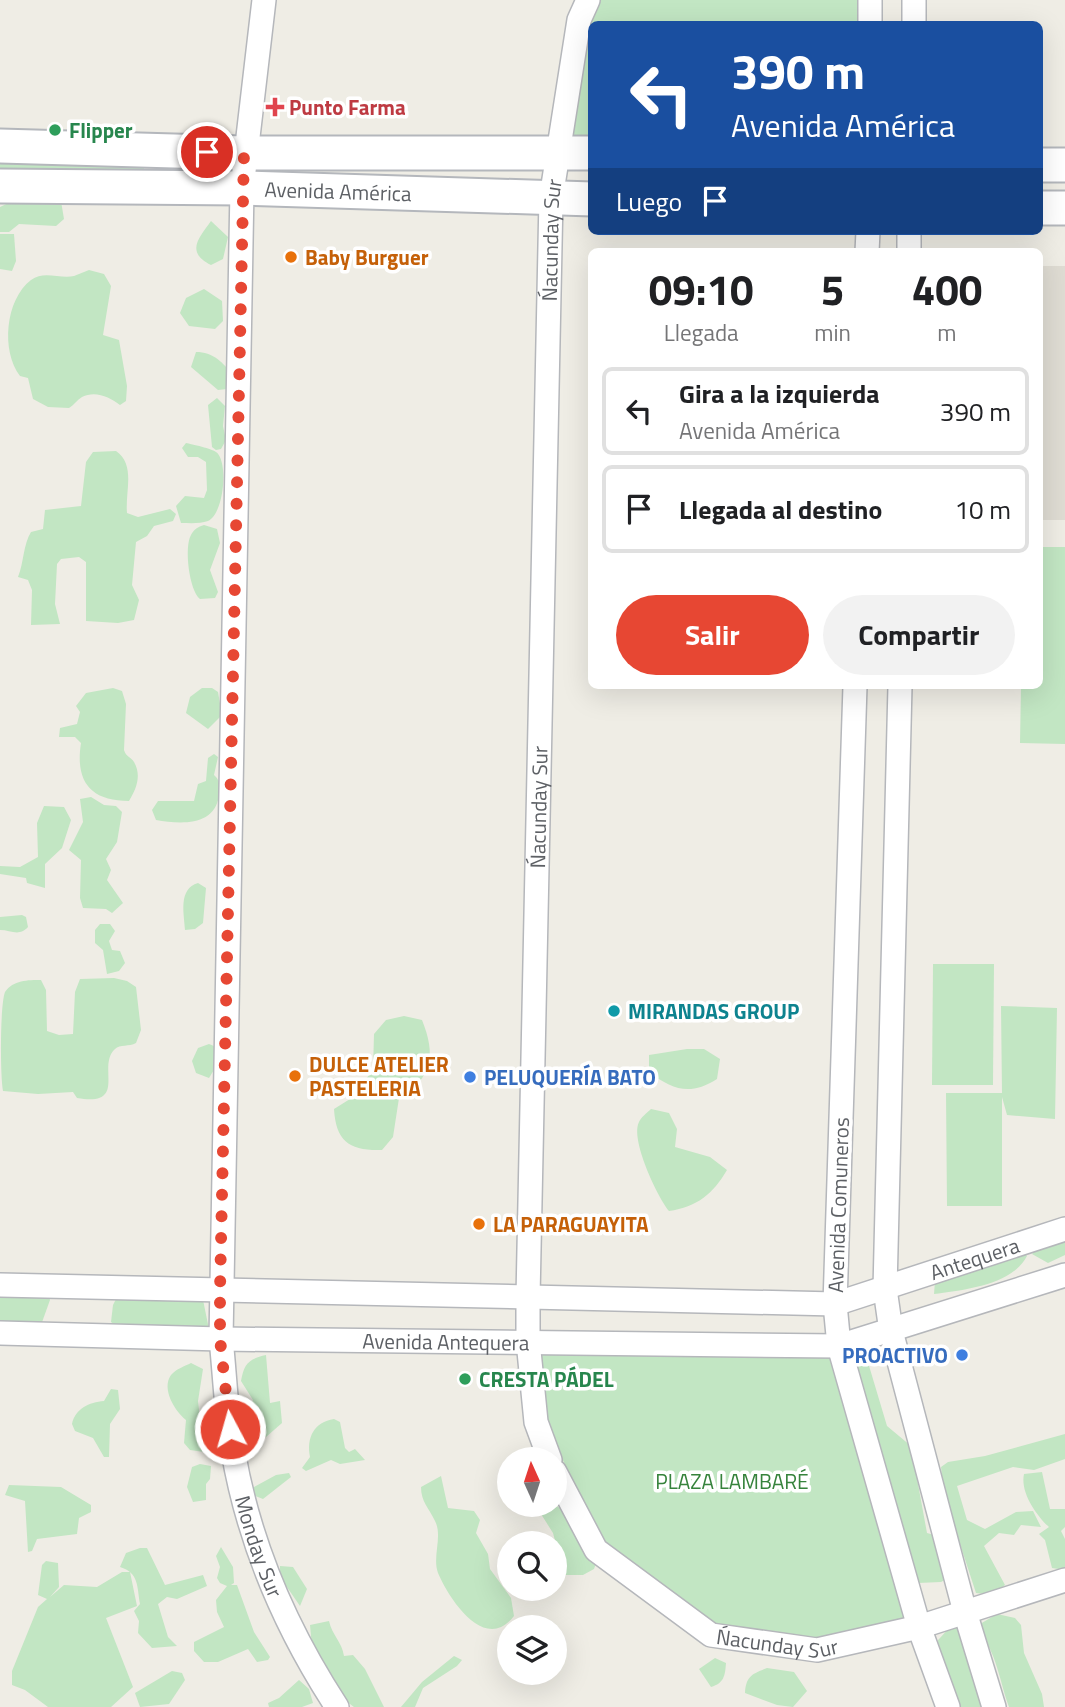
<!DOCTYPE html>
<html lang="es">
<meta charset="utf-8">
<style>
body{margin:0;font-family:"Titillium Web",sans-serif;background:#f2f2f2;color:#202124;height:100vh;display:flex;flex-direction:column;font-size:26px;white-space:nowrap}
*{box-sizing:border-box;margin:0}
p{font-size:23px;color:#757577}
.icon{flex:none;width:38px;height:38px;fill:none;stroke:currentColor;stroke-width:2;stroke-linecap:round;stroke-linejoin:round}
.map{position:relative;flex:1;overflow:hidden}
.drawer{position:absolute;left:588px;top:248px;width:455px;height:441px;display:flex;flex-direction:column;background:#fff;border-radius:10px;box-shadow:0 7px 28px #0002}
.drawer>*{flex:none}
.banner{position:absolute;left:588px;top:21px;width:455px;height:214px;border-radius:10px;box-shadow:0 7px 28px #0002;background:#1a4fa0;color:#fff;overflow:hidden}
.needle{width:46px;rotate:357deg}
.buttons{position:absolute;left:497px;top:1447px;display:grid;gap:14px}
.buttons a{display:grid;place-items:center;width:70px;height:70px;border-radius:50%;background:#fff;box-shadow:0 7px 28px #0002;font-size:35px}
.pin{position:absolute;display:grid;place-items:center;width:60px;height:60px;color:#fff;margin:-30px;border:4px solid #fff;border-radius:50%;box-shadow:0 2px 7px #0007}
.me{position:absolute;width:77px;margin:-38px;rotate:354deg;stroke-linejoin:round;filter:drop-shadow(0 0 5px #0008)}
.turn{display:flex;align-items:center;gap:24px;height:147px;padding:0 28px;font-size:32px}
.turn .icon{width:91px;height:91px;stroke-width:2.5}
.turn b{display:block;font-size:49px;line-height:60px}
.then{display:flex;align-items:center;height:66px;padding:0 28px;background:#0003;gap:14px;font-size:26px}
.eta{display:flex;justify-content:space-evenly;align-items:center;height:119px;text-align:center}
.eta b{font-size:42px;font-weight:700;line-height:49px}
.cta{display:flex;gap:14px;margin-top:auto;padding:14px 28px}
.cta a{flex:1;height:80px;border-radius:42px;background:#e74733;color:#fff;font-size:28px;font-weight:700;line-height:80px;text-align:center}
.cta a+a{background:#f2f2f2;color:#202124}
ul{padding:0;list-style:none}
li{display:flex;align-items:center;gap:21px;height:88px;margin:0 14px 10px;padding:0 14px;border:4px solid #e0e0e0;border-radius:10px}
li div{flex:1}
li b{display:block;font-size:26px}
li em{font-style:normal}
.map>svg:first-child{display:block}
</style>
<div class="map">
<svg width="1065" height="1707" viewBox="0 0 1065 1707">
<rect width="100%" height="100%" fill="#efede5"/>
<polygon fill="#dfdcd3" points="1040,266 1065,266 1065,520 1043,520 1042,544"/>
<g fill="#c2e6c3">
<polygon points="599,0 865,0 864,24 592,24 591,146 562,145 585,22"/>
<polygon points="0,141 143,165 146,177 0,184"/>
<polygon points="21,197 61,201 64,219 56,226 19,224 9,232 0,232 0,207"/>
<path d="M211 221 228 237 223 259 211 265C185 252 199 238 211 221Z"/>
<polygon points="0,234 14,234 16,261 12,271 0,269"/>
<path d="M89 270 104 274 111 286 103 335 119 340 127 386 126 401 120 405C110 397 95 390 82 397 77 400 74 405 69 408L48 407 33 399 28 378 20 376C1 351 5 300 31 280 44 270 59 279 74 276 79 274 84 272 89 270Z"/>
<polygon points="204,289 222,301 223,321 215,329 189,326 180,313 186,298"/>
<path d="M196 352C213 352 223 362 233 376L227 389 218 390 191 367Z"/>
<polygon points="217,398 225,406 223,426 226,440 221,449 216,450 212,447 208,405"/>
<path d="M186 443C191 444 213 449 216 452 229 461 224 514 208 521 200 524 189 523 181 523L176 506 185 496 204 498 207 490 206 462 198 457H188L182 448Z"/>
<path d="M116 451C136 465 125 491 127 513L138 517 170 509 176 514 173 521 154 526 147 536 136 542 132 585 139 600 134 620 118 623 86 621V562L79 557 61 559 57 564 55 604 60 624 31 625 32 590 28 580 18 577C24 562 23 545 31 532L43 529 45 510 81 506 86 462 93 452Z"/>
<path d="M204 525 217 529 220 543 210 570 218 592 215 598 200 599C189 590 184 547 191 535 194 529 198 527 204 525Z"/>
<polygon points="1040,547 1065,547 1065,744 1020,743 1021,686 1040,686"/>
<path d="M113 688 122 691 126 704 124 750C126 757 131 757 134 762 142 776 136 789 129 801 90 801 75 781 81 743L75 737H59L60 728 77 724 80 712 76 706 86 693Z"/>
<polygon points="202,688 212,688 218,692 222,715 208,729 186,713 190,697"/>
<path d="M214 754 218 757 214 775C221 781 219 786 219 795 215 827 180 824 156 820L152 810 158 801H194L198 784 206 781 208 758Z"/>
<polygon points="91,797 104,805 116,806 122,812 117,842 106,859 111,870 107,880 123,903 112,913 106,909 83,908 80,898 81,860 69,850 83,822 80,799"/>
<polygon points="44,806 64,807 71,820 62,848 45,864 45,888 27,883 26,878 0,874 0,866 20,867 38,857 37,823"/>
<path d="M198 883 206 888 203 923 195 929 185 930C184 913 178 889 198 883Z"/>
<path d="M22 915 26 917 28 927C19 937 11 930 0 930V917Z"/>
<polygon points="100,924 110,924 115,931 109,941 112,950 120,951 125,963 119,971 107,974 103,950 95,943 95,930"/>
<polygon points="933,964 994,964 993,1085 932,1085"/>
<path d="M114 978 127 981 136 987 141 1030 136 1043C129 1047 120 1044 115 1049 96 1066 129 1107 77 1098L73 1092 38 1094 3 1091C0 1074 0 1005 5 992 13 980 28 980 41 980L46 990 47 1031 59 1035 73 1034 75 992 80 979Z"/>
<polygon points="1001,1006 1057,1008 1055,1119 1007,1115 1002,1097 1002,1206 947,1206 946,1093 1002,1093"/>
<path d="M404 1016 422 1020C436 1055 433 1078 399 1098L393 1137 382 1150C350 1151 336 1142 334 1109L350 1099 373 1070 374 1034 386 1020Z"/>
<polygon points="209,1044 214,1046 217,1065 209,1078 196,1073 192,1061 198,1048"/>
<path d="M687 1049H704L720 1059 717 1079C690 1096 673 1090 649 1072V1055Z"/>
<path d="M651 1109 669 1113 677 1129 675 1147 710 1157 727 1170C713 1194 697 1207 669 1211 657 1196 630 1139 639 1122 641 1117 647 1113 651 1109Z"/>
<polygon points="1065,1231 1065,1255 1048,1263 1032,1254 1046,1241"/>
<path d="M1023 1251 1027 1256C1012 1285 964 1290 934 1294L935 1281Z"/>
<polygon points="0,1279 43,1281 50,1300 41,1325 0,1323"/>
<path d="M201 1290 212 1344C178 1358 139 1344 111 1322L113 1305 120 1291Z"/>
<polygon points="538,1350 831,1356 907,1623 814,1642 710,1624 600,1552 594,1569 583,1575 564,1575 553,1533 536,1506 555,1505 565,1511 585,1508 543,1417"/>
<path d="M266 1355 270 1403 280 1401 282 1423 266 1437 250 1426 248 1409 253 1400 241 1381C244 1364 248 1359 266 1355Z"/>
<polygon points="867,1359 887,1426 911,1446 927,1533 945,1538 955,1574 941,1582 918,1583 855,1367 857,1362"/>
<path d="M191 1363 203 1369 198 1401 201 1428 208 1444 204 1452 190 1450 184 1443 186 1420C175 1411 161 1389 171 1375 176 1369 185 1366 191 1363Z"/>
<path d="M111 1389 118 1390 120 1409 110 1424 109 1457H104L93 1438 75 1431 72 1424C75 1409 89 1402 104 1401Z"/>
<path d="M334 1419 340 1422 345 1448 349 1452 355 1449 365 1460 340 1464 331 1460 306 1471 302 1468 310 1457C306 1438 314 1422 334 1419Z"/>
<polygon points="1065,1434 1065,1459 1034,1470 1013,1467 957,1486 967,1520 985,1529 1016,1512 1033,1511 1041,1527 1021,1525 1014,1535 999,1533 984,1546 1005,1585 992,1595 976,1593 944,1495 941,1467 948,1462 985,1456"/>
<polygon points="200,1464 211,1466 210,1479 206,1484 206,1500 193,1502 187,1487 192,1467"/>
<path d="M1042 1472 1050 1509H1065V1527L1061 1531 1065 1539V1570L1052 1568 1045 1540 1039 1534 1049 1527C1036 1515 1020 1492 1024 1474Z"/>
<polygon points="289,1473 291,1477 263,1499 253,1495 254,1487 276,1475"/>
<path d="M441 1476 448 1508 474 1511 480 1520 476 1533 488 1554 490 1569 511 1598 514 1616C485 1654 449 1599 438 1573 432 1557 443 1536 435 1521 429 1508 421 1502 421 1487Z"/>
<polygon points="9,1485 61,1487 91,1505 91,1512 79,1518 77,1534 37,1539 32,1551 28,1552 25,1501 5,1495"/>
<polygon points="221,1547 233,1567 234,1583 231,1585 237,1585 254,1632 270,1657 268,1660 257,1662 248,1649 218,1662 204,1662 194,1651 194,1642 224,1627 217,1612 216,1600 227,1586 220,1583 217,1578 220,1567 216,1556"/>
<path d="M140 1548H147L165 1585 203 1575 207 1586 177 1599 167 1597 158 1604 168 1637 177 1646 152 1648 138 1633 139 1621 134 1611 140 1604C137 1586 139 1573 120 1567L126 1553Z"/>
<polygon points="46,1561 58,1563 59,1587 50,1597 64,1585 97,1587 122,1572 130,1572 137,1606 106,1618 133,1687 111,1707 48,1707 25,1690 12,1685 12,1671 38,1607 47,1599 38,1595 42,1565"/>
<polygon points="280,1566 293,1567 307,1589 300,1606 280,1577"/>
<path d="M997 1614 1015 1618 1021 1625 1024 1653 1042 1694 1044 1707H1009C999 1679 997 1654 979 1631L986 1707H958L928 1651 951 1626 975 1627Z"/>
<path d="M329 1621C332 1635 342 1642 344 1656L353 1655 365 1669 384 1707H354L346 1701 312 1647 310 1625Z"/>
<polygon points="454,1656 462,1660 457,1666 423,1688 415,1707 401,1707 422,1682"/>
<path d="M715 1658 726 1663C725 1676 724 1683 711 1687L699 1669Z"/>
<path d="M767 1668 794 1672 807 1691 793 1707 777 1705 745 1693C746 1676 752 1674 767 1668Z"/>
<polygon points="172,1671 182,1673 185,1680 169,1704 140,1707 135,1693"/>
<polygon points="299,1680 309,1689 313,1703 302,1707 269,1707 268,1703 279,1698"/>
</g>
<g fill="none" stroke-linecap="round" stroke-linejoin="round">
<g stroke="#b5b7bb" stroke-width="26">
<g id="street">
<path id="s1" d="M264 0 242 188 221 1339C225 1376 226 1414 233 1451 249 1544 286 1629 337 1707"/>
<polyline points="870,24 870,0"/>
<polyline points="914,24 914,0"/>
<polyline points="867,252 868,231"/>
<polyline points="909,252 909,231"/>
<polyline points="855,686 835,1304 839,1346 919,1627 948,1707"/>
<polyline points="900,686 885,1289 891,1331 965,1612 994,1707"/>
<path id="s2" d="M0 1285 835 1304 1065 1229"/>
<path id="s3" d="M0 1333 221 1339 839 1346 1065 1275"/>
<path id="s4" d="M550 1460 536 1422 528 1341V1297L551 198 579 20 588 0"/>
<path id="s5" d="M555 1472 596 1550 711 1635 817 1650 919 1627 1065 1580"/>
</g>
</g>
<g stroke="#b4b7bc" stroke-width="37">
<g id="secondary">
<polyline points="0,146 244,153 592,153"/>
<polyline points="1040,165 1065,165"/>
<path id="s6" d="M0 186 242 188 592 199"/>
<polyline points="1040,208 1065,208"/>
</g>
</g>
<use href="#street" stroke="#fff" stroke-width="23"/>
<use href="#secondary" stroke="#fff" stroke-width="33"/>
</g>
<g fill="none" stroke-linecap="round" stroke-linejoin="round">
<polyline stroke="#e74733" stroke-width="12" stroke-dasharray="0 21.6" points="207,152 244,152 220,1290 220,1339 230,1429"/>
</g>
<path fill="#e0444e" stroke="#fff" stroke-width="2.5" d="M271.5 96.5h7v7h7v7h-7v7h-7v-7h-7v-7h7z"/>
<g fill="#2e9e5b" stroke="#fff" stroke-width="2.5">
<circle cx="55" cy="130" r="7"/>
<circle cx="465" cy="1379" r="7"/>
</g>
<g fill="#e8710a" stroke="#fff" stroke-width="2.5">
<circle cx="291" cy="257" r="7"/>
<circle cx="295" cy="1076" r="7"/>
<circle cx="479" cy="1224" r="7"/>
</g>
<circle fill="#0f9aa8" stroke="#fff" stroke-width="2.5" cx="614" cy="1011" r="7"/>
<g fill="#3f7fe0" stroke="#fff" stroke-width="2.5">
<circle cx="470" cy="1077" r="7"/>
<circle cx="962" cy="1355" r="7"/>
</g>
<g text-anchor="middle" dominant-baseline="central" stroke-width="7" stroke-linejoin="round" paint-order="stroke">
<g font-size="21" font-weight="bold" fill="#be3a42" stroke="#fff" text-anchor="start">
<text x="289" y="107">Punto Farma</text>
</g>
<g font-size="21" font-weight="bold" fill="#27864d" stroke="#fff" text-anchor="start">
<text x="69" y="130">Flipper</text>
<text x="479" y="1379">CRESTA PÁDEL</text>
</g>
<g font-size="21" fill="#5d6065" stroke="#fff">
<text stroke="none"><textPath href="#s6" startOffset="338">Avenida América</textPath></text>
<text stroke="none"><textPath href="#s4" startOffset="1223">Ńacunday Sur</textPath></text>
<text stroke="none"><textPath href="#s4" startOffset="656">Ńacunday Sur</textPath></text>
<text transform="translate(838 1205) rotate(-88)">Avenida Comuneros</text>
<text stroke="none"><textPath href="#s2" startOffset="982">Antequera</textPath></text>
<text stroke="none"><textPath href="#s3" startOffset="446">Avenida Antequera</textPath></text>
<text stroke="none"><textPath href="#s1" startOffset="1552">Monday Sur</textPath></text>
<text stroke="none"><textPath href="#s5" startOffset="298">Ńacunday Sur</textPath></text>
</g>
<g font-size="21" font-weight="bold" fill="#c56008" stroke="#fff" text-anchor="start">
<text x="305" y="257">Baby Burguer</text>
<text x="309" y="1064">DULCE ATELIER<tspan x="309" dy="24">PASTELERIA</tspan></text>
<text x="493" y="1224">LA PARAGUAYITA</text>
</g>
<g font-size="21" font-weight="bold" fill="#0d838f" stroke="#fff" text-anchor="start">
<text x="628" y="1011">MIRANDAS GROUP</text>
</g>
<g font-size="21" font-weight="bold" fill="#366cbe" stroke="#fff" text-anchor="start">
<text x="484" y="1077">PELUQUERÍA BATO</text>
<text x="948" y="1355" text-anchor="end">PROACTIVO</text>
</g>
<g font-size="21" fill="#36833c" stroke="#fff">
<text x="732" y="1481">PLAZA LAMBARÉ</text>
</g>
</g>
</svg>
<div class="buttons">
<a><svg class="needle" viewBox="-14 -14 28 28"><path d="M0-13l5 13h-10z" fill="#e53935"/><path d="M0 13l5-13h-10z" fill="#757577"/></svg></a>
<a><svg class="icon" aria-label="search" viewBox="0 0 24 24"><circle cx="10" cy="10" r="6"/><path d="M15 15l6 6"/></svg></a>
<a><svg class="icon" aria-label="layers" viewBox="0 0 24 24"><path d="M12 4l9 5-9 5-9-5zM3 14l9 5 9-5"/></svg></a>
</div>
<div class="pin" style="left:207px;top:152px;background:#d93025"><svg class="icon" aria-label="arrive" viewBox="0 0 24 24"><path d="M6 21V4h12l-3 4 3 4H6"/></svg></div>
<svg class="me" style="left:230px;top:1429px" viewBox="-20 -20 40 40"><circle r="17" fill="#e74733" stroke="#fff" stroke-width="3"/><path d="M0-11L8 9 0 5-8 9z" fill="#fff"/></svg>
<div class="banner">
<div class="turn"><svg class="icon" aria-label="left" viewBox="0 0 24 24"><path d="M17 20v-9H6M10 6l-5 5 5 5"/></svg><div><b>390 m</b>Avenida América</div></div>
<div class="then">Luego<svg class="icon" aria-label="arrive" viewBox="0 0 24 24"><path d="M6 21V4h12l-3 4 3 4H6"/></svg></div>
</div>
<section class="drawer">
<div class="eta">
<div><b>09:10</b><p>Llegada</p></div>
<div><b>5</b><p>min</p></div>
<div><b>400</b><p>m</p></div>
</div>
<ul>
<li><svg class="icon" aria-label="left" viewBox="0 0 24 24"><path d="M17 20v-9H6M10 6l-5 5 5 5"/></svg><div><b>Gira a la izquierda</b><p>Avenida América</p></div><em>390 m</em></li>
<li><svg class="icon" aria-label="arrive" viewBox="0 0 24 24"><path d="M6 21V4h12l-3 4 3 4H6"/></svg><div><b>Llegada al destino</b></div><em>10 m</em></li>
</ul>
<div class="cta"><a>Salir</a><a>Compartir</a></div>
</section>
</div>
